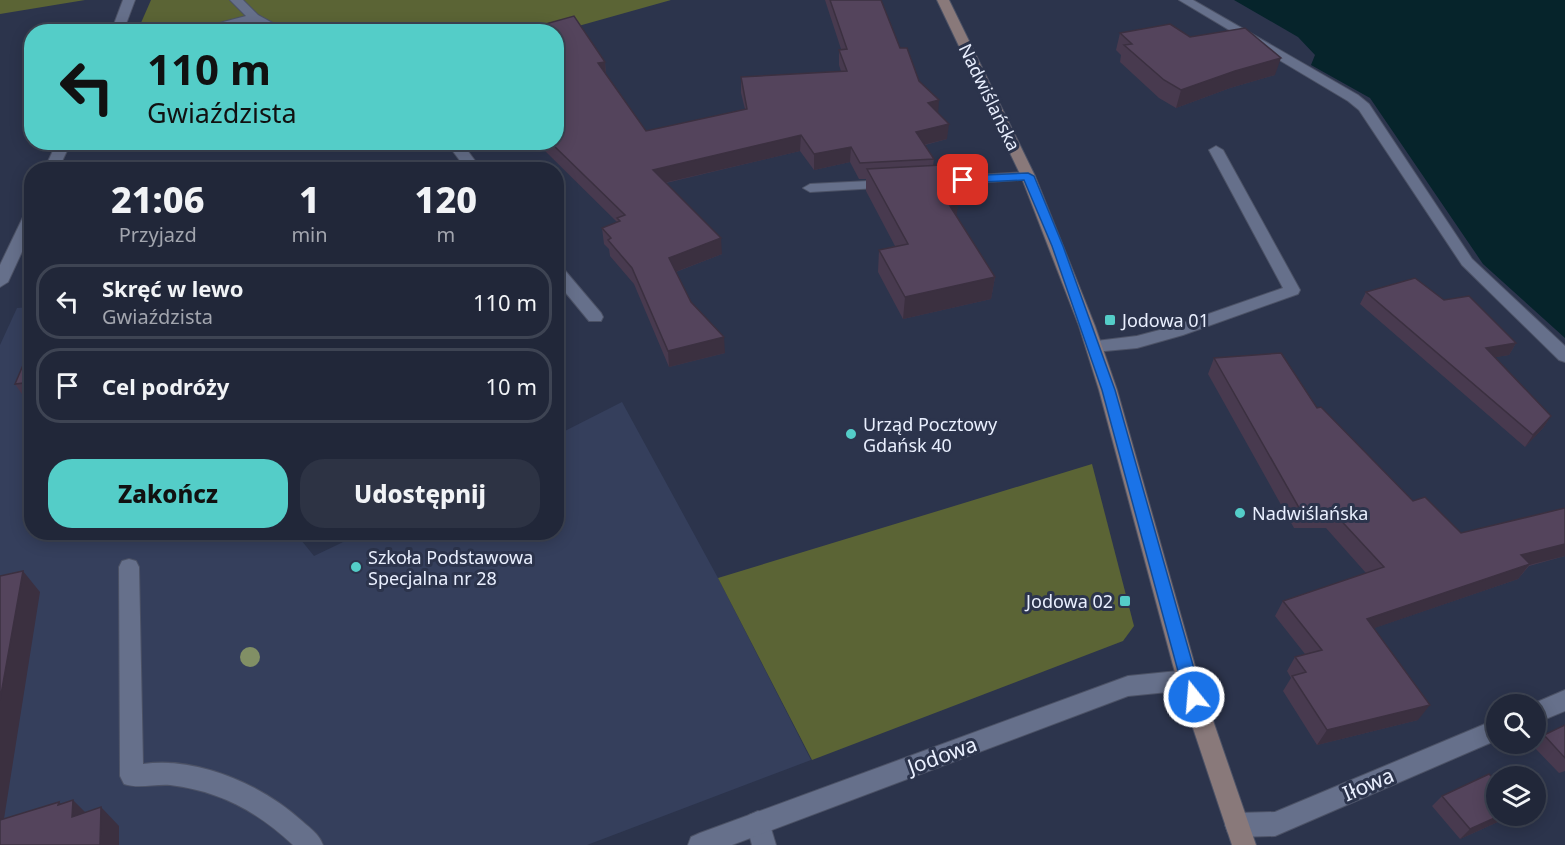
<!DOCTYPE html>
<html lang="pl">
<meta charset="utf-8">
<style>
body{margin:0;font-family:"Noto Sans",sans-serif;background:#2d3344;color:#f1f3f6;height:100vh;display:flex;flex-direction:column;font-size:22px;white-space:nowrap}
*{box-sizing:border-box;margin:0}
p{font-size:20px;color:#a2a5ae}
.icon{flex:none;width:33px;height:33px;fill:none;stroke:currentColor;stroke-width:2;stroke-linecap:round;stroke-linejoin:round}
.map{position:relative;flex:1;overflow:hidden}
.panel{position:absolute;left:24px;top:162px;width:540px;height:378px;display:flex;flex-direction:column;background:#212739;border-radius:24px;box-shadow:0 3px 15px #0003,0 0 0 2px #3e4453}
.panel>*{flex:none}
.banner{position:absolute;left:24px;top:24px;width:540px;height:126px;border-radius:24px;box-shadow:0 3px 15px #0003,0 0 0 2px #3e4453;background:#54cdc8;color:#111;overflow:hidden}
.fabs{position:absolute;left:1486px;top:694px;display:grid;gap:12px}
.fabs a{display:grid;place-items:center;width:60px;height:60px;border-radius:50%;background:#212739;box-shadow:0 3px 15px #0003,0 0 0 2px #3e4453;font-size:30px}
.pin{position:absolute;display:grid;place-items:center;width:51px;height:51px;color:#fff;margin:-26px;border-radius:12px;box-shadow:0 3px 9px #0006}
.me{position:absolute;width:66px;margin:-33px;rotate:343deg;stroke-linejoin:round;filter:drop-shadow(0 0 4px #0008)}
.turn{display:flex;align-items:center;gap:21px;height:126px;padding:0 24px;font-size:27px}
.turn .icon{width:78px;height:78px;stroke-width:2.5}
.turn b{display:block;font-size:42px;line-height:51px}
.eta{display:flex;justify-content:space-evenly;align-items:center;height:102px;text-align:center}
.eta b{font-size:36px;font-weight:800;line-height:42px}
.cta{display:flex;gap:12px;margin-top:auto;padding:12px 24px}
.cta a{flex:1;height:69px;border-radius:24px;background:#54cdc8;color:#111;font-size:24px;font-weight:800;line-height:69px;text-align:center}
.cta a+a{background:#2d3344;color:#f1f3f6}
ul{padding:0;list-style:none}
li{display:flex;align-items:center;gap:18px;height:75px;margin:0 12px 9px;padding:0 12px;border:3px solid #3e4453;border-radius:24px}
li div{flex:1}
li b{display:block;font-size:22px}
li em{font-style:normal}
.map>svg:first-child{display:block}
</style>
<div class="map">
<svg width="1565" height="845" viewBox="0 0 1565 845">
<rect width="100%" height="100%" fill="#2c344c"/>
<polygon fill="#353f5c" points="31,307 32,532 282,533 288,540 297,535 314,556 362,533 556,532 557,435 622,402 718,578 811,760 587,845 0,845 0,345 17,308"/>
<g fill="#5b6435">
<polygon points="0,0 85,0 0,14"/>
<polygon points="151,0 671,0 557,32 137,32"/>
<polygon points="1092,464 1134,626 1123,641 812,760 718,578"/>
</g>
<polygon fill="#06242b" points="1234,0 1565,0 1565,338 1483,264 1370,98 1311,65 1315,55 1298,37"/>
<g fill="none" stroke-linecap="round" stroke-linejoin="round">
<g stroke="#4c5266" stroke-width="2">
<g id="lane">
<polygon points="230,0 243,0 258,15 289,32 272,32 253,22 209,32 185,32 246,16"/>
<polygon points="446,142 461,142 482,170 467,170"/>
<polygon points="1216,146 1223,150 1300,290 1298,294 1183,335 1137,348 1094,352 1088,350 1086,346 1088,342 1137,336 1171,327 1283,288 1209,150"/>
<polygon points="556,265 562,267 601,313 603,317 601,321 589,321 556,281"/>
<path d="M129 559 136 561 139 567 143 764C198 756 262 785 302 821 311 829 319 834 323 845H293C257 811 219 791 170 785 154 784 138 789 124 784L120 776 119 567 122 561Z"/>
<polygon points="758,811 767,815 776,845 752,845 746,823 749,815"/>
</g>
</g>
<g stroke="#4c5266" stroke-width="2">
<g id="street">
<polygon points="123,0 135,0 123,32 111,32"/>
<polygon points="1179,0 1193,0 1358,95 1369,104 1472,259 1565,346 1565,362 1559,360 1462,265 1359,110 1348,101"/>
<polygon points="57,142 71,142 58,170 44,170"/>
<polygon points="1028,172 1035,176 1033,179 929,186 922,182 929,178"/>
<polygon points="889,180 896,184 894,187 810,192 803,188 810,184"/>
<polygon points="32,209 32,230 8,282 0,287 0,265 25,213"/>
<polygon points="1188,670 1196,673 1199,680 1196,687 1188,690 1128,696 732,845 688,845 691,837 700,833 1128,676"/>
<polygon points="1565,690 1565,711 1536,723 1536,705 1530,705"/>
<polygon points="1497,719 1497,740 1275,836 1237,837 1228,833 1225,825 1228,817 1237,813 1275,812"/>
</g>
</g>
<g stroke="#4c5266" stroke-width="2">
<polygon id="secondary" points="937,0 949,0 1035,176 1095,326 1117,390 1199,680 1256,845 1232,845 1177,680 1099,390 1079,326 1021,176"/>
</g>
<use href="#lane" fill="#66708b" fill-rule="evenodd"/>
<use href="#street" fill="#66708b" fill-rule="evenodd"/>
<use href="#secondary" fill="#89797a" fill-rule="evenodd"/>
</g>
<circle fill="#818f65" cx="250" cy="657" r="10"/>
<g fill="#483a4f">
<polygon points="825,0 881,0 900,48 938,112 947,139 925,145 934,159 933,166 956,188 955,200 958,205 956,215 995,277 991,299 903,319 878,272 879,250 895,246 866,191 866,179 859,179 850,162 814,170 800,151 666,183 722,254 676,272 691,302 725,353 669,367 634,284 610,256 609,249 604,244 602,228 617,222 542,148 541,142 556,142 562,125 556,108 556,32 605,62 606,75 646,131 745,109 741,93 741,77 841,71 839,65 839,50 841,49"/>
<polygon points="1120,33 1275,75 1230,88 1176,108 1159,98 1120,62 1121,55 1116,50"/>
<polygon points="1366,292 1444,300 1516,343 1509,355 1495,357 1551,416 1543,428 1525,447 1360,304"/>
<polygon points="32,344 32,406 30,406 15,384"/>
<polygon points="1214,358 1317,408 1413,501 1461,533 1565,508 1565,556 1529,566 1518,579 1374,628 1418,720 1317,745 1283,691 1291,678 1287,671 1295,657 1305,654 1275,616 1283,601 1366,573 1326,528 1294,528 1208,374"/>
<polygon points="1565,725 1565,771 1559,773 1533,746 1544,735"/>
<polygon points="1442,796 1497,816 1511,816 1460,839 1432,806"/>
</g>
<g fill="#3b3040">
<polygon points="1281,58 1275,75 1230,88 1176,108 1181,90 1235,71"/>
<polygon points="605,62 606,77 598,63"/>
<polygon points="939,100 938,116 928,103"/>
<polygon points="949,124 947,139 915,147 916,132"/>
<polygon points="801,135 800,151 655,185 653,170"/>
<polygon points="851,147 850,162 814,170 814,154"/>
<polygon points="956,188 954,205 958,205 955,227 947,228 948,189"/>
<polygon points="721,238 722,254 670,274 669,258"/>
<polygon points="995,277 991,299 903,319 905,297"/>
<polygon points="724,337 725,353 669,367 668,351"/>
<polygon points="1516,343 1509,355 1479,360 1486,348"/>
<polygon points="1551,416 1543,428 1525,447 1533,435"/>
<polygon points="284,532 302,532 288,540"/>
<polygon points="1565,544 1565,556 1529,565 1518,579 1357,634 1367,619 1521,555"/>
<polygon points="23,571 40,592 0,844 0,700"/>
<polygon points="1430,705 1418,720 1317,745 1327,730"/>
<polygon points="73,800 92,819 91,835 58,805 59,802 72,815"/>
<polygon points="101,807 119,826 119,845 100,845"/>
<polygon points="1499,816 1511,816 1460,839 1470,829"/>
</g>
<g fill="#54445c" stroke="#3b3040" stroke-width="1.5">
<polygon points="830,0 881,0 900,48 907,48 919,81 939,100 928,103 949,124 916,132 934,159 860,163 851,147 814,154 801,135 653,170 721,238 669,258 691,302 724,337 668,351 632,268 608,240 611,238 602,228 620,221 617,218 625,215 550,142 556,142 556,127 564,124 556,100 556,32 517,32 574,16 605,62 598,63 646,131 747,109 741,77 847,71 839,50 847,49"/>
<polygon points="1170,24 1190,37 1245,28 1281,58 1235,71 1181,90 1164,80 1124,45 1132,44 1120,33"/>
<polygon points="942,165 956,188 948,189 958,205 950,206 995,277 905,297 879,250 908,244 867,169"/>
<polygon points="1415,278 1444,300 1469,296 1516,343 1486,348 1551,416 1533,435 1366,292"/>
<polygon points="32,344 32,382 15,384"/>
<polygon points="1281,353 1317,408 1321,407 1413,501 1425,497 1461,533 1565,508 1565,544 1521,555 1530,564 1367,619 1430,705 1327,730 1292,676 1306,672 1295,657 1322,650 1283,601 1384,567 1334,513 1302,513 1214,358"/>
<polygon points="23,571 0,700 0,576"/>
<polygon points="1565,725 1565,758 1544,735"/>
<polygon points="1489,774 1497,782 1497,816 1499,816 1470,829 1442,796"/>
<polygon points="73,800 72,817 101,807 100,845 0,845 0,820 59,802 58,805"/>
</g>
<polygon fill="#1a73e8" stroke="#114b97" stroke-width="1.5" points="1028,173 1034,176 1063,246 1115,390 1202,697 1200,702 1194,705 1188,702 1185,697 1102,390 1052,246 1024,180 963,183 957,180 963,176"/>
<g fill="#54cdc8" stroke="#2c344c" stroke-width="2">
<rect x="1104" y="314" width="12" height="12" rx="3"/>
<circle cx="851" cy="434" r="6"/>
<circle cx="1240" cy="513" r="6"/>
<circle cx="356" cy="567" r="6"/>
<rect x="1119" y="595" width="12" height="12" rx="3"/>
</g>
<g text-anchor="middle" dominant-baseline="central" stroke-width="6" stroke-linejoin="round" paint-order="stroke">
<g font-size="18" fill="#e9effe" stroke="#2c344c">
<text transform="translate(990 97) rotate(64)">Nadwiślańska</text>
</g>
<g font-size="18" fill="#e9effe" stroke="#2c344c" text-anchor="start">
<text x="1122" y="320">Jodowa 01</text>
<text x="863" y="424">Urząd Pocztowy<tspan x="863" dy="21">Gdańsk 40</tspan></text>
<text x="1252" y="513">Nadwiślańska</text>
<text x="368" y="557">Szkoła Podstawowa<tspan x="368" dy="21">Specjalna nr 28</tspan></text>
<text x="1113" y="601" text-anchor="end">Jodowa 02</text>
</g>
<g font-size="21" fill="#e9effe" stroke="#2c344c">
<text transform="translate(942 755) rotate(-20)">Jodowa</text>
<text transform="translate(1368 784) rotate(-23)">Iłowa</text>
</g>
</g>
</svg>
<div class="fabs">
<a><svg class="icon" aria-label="search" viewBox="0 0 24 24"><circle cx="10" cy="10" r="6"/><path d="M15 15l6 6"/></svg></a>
<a><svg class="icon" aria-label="layers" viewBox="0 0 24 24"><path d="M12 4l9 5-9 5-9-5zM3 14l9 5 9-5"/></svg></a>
</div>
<div class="pin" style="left:963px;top:180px;background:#d93025"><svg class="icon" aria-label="arrive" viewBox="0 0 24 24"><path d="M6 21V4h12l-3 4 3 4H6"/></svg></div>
<svg class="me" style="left:1194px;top:697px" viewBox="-20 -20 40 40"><circle r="17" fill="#1a73e8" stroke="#fff" stroke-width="3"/><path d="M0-11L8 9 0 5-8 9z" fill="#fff"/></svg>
<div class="banner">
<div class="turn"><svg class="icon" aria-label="left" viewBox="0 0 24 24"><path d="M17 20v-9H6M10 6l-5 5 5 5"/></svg><div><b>110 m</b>Gwiaździsta</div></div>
</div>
<section class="panel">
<div class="eta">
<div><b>21:06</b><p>Przyjazd</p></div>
<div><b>1</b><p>min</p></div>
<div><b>120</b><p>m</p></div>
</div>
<ul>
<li><svg class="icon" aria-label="left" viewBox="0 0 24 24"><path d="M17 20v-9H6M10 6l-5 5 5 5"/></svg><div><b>Skręć w lewo</b><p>Gwiaździsta</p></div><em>110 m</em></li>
<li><svg class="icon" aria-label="arrive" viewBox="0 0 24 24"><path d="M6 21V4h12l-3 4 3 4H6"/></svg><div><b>Cel podróży</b></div><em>10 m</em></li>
</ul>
<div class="cta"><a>Zakończ</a><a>Udostępnij</a></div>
</section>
</div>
